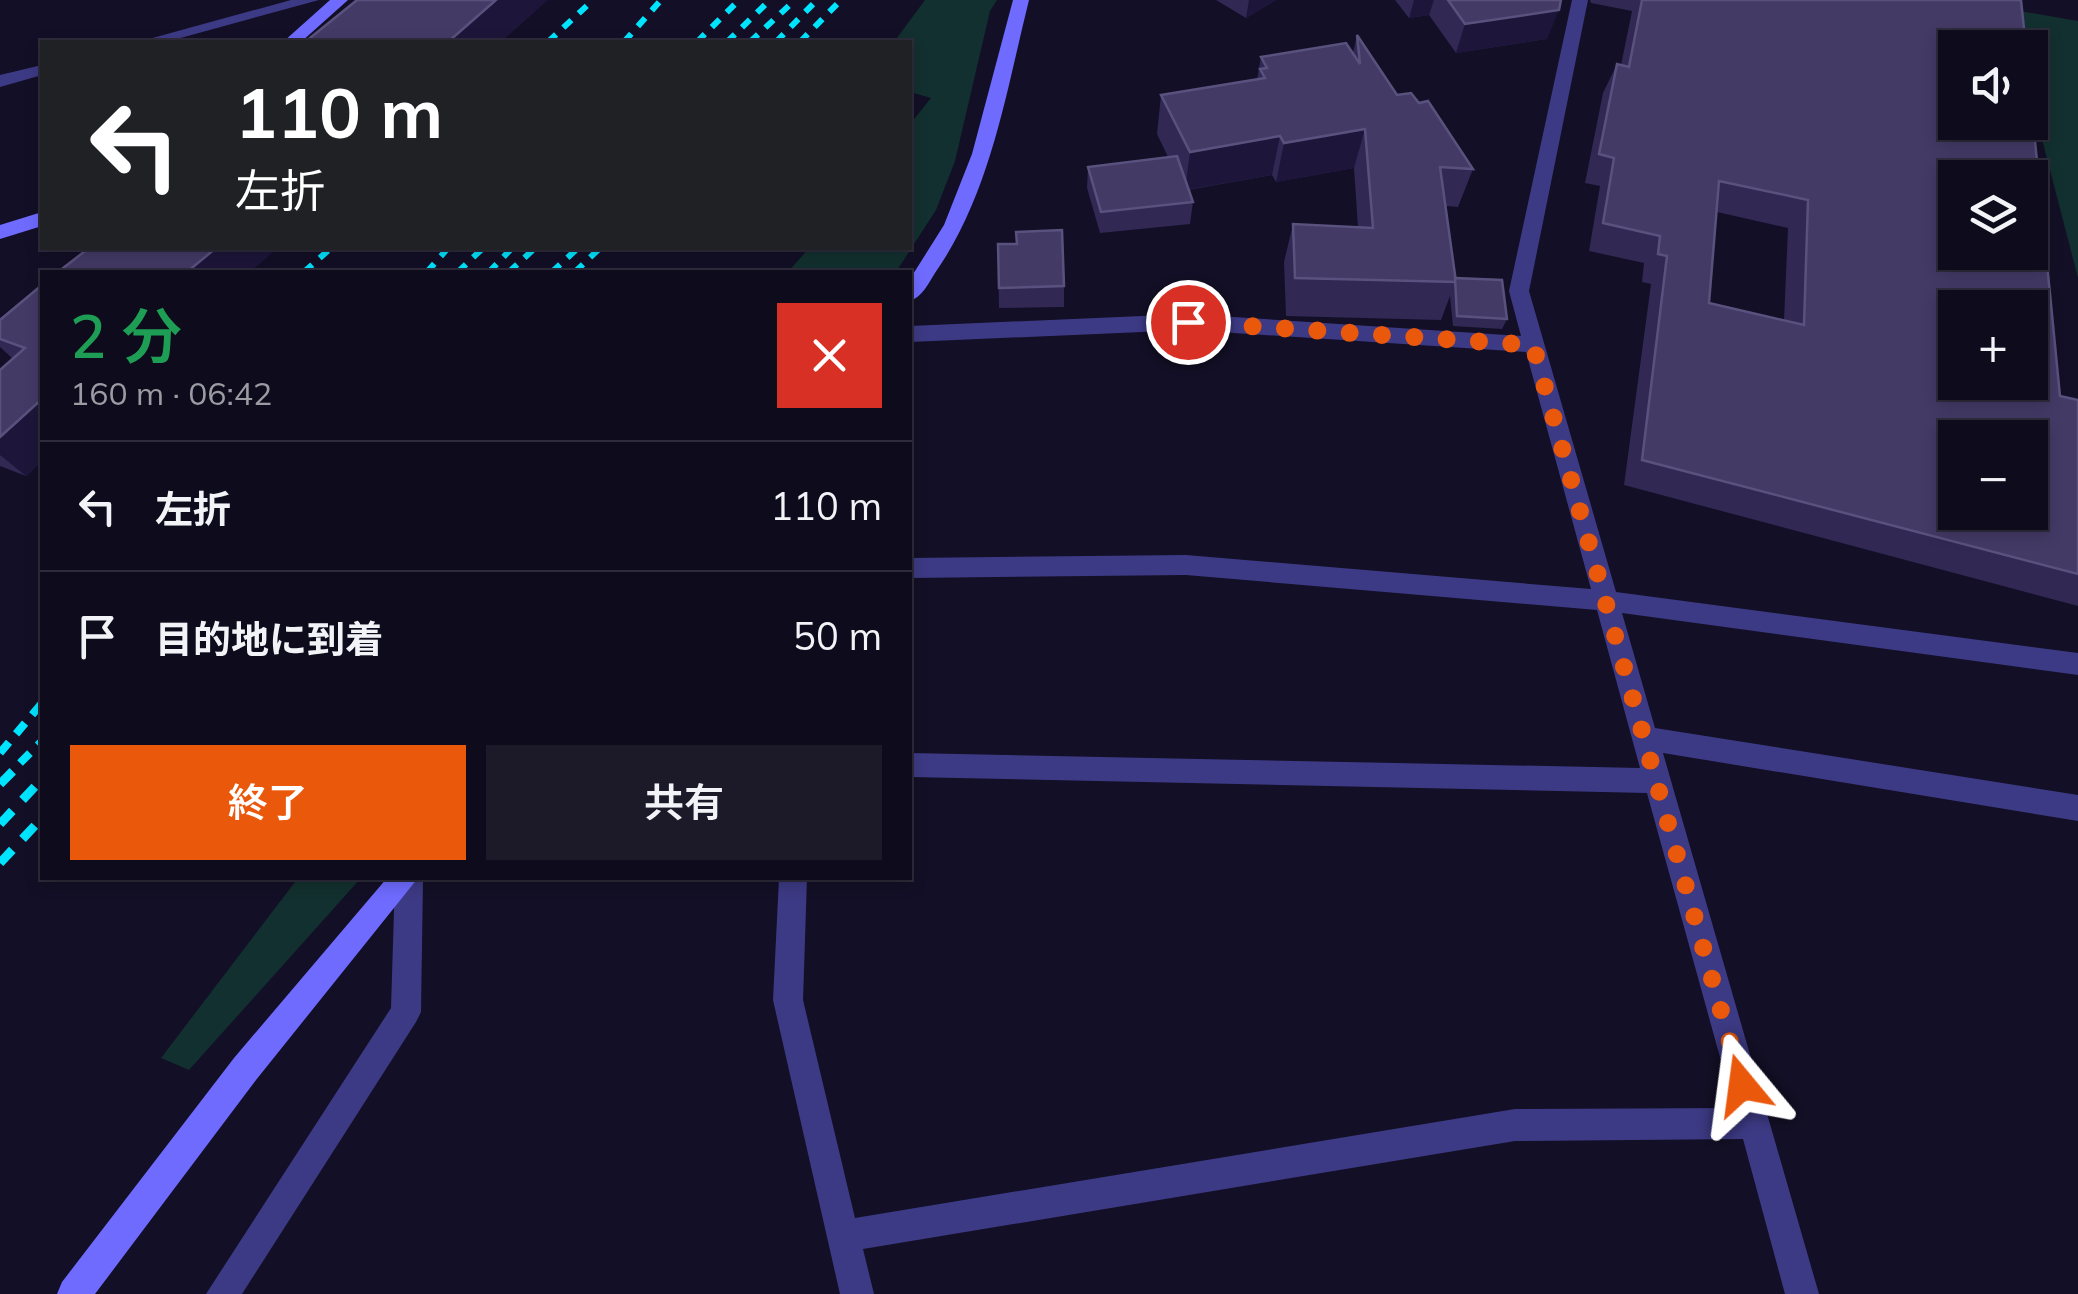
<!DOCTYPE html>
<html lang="ja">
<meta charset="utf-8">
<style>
body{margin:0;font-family:Mulish,"Noto Sans JP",sans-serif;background:#1c1929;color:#f1f3f6;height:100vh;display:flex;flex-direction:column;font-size:38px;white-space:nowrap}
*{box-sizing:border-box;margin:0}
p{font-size:32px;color:#9b9ba3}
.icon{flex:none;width:55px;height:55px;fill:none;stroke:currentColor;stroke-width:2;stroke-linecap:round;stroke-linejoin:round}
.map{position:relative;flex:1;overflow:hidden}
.details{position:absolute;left:40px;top:270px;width:872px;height:610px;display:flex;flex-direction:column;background:#0e0b1c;border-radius:0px;box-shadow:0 5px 15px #0003,0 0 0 2px #2e2b3b}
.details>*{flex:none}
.guide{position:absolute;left:40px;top:40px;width:872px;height:210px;border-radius:0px;box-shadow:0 5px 15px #0003,0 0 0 2px #2e2b3b;background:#202124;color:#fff;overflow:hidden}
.buttons{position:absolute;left:1938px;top:30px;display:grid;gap:20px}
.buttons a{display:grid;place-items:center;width:110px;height:110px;border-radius:0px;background:#0e0b1c;box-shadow:0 5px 15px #0003,0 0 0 2px #2e2b3b;font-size:50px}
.pin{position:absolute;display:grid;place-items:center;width:85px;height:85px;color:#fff;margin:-42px;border:5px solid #fff;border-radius:50%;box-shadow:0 2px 10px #0007}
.me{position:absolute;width:110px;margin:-55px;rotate:344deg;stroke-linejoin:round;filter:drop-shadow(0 0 8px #0008)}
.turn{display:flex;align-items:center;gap:35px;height:210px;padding:0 30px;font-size:45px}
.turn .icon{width:130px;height:130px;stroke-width:2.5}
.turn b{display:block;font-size:70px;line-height:85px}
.round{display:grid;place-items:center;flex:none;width:105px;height:105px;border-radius:0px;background:#1c1929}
.headline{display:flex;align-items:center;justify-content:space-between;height:170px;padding:0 30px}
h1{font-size:60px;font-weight:600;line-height:75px;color:#1e9e55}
.cta{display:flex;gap:20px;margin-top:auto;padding:20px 30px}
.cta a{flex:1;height:115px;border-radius:0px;background:#ea580c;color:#fff;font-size:40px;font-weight:600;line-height:115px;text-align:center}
.cta a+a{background:#1c1929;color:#f1f3f6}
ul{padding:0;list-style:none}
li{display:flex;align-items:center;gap:30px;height:130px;padding:0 30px;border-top:2px solid #2e2b3b}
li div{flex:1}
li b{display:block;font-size:38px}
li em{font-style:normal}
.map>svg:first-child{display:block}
</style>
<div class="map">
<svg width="2078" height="1294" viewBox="0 0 2078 1294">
<rect width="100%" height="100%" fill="#130f26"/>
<g fill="#12302f">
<polygon points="925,0 997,0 990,11 955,161 936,210 896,272 788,272 809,248 910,248 910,124 931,98 910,92 910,42 894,42"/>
<polygon points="2008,9 2078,21 2078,278 2030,93 2030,48 2018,47"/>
<polygon points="298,878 361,878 189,1070 161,1058"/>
</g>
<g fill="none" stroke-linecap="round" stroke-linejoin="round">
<g fill="#3d3a85" fill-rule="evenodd">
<polygon points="291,0 319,0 166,42 138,42"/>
<polygon points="1572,0 1588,0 1529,291 1616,592 2078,653 2078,675 1622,613 1655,728 2078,795 2078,821 1663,753 1819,1294 1785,1294 1743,1139 1515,1141 863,1249 874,1294 840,1294 773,1000 779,878 807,878 803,1000 855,1218 1515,1109 1734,1108 1647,793 910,777 910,753 1640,768 1597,610 1186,575 910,578 910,558 1186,555 1591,589 1526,352 1188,330 910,342 910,326 1188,314 1521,336 1509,291"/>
<polygon points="42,65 42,75 0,87 0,75"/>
<polygon points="395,878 423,878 421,1012 416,1022 242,1294 206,1294 391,1008"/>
</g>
<g fill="#6f6bff" fill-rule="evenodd">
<polygon points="330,0 348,0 301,42 283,42"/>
<path d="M1013 0H1029C1006 92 991 193 935 273 928 284 922 297 910 301V279L944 225 972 154Z"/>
<polygon points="42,212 42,226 0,239 0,225"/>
<polygon points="387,878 418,878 256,1080 95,1294 57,1294 62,1282 234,1058"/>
</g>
<g stroke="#00e5ff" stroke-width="6" stroke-dasharray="11 10" stroke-linecap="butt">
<polyline points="548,42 593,0"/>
<polyline points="624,42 661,0"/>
<polyline points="697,42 739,0"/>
<polyline points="727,42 770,0"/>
<polyline points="750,42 795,0"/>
<polyline points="776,42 817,0"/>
<polyline points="800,42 841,0"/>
<polyline points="304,272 331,248"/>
<polyline points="427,272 448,248"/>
<polyline points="458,272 483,248"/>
<polyline points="489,272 512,248"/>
<polyline points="509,272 535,248"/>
<polyline points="552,272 578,248"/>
<polyline points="575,272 600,248"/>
</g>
<g stroke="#00e5ff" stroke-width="8" stroke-dasharray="14 11" stroke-linecap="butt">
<polyline points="0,753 42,703"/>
<polyline points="20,763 42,741"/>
</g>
<g stroke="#00e5ff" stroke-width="9" stroke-dasharray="18 15" stroke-linecap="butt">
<polyline points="0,784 23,761"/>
<polyline points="0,824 42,779"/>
<polyline points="0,863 42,818"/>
</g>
</g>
<g fill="#312854" fill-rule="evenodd">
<polygon points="1216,0 1276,0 1246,18"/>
<polygon points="1395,0 1561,0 1547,39 1456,53 1429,15 1409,18"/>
<path d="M1590 0H2021L2060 396 2078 400V606L1624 485 1651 284 1642 282 1644 263 1589 251 1600 186 1585 183 1603 93 1617 64 1621 65 1632 11 1591 3ZM1717 212 1788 228 1784 320 1709 303Z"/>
<polygon points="1357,35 1397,95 1419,103 1473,169 1458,207 1446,206 1455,278 1507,319 1502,329 1453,326 1450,296 1441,320 1286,316 1284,262 1293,224 1358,228 1354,168 1276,182 1272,175 1188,190 1193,202 1190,224 1100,233 1087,188 1088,167 1168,157 1157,134 1161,95 1257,79 1261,57 1353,53"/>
<polygon points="998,244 1064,286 1064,307 999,308"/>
<polygon points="42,285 42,461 26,476 0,466 0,370 13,359 0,347 0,320"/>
</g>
<g fill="#1d163a">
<polygon points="496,0 548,0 501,42 448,42"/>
<polygon points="1249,0 1276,0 1246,18"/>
<polygon points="1414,0 1434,0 1429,15 1409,18"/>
<polygon points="1559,10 1547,39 1456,53 1465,24"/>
<polygon points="1365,129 1354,168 1276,182 1284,143"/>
<polygon points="1280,136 1272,175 1185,190 1190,152"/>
<polygon points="216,248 278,248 250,272 187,272"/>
<polygon points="42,399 42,461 26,476 0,455 0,437"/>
</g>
<g fill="#433a66" stroke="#5a527e" stroke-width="2.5" fill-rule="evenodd">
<polygon points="357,0 496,0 448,42 305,42"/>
<polygon points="1448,0 1561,0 1559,10 1465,24"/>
<path d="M1642 0H2021L2026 48H1955V122H2030V90L2060 396 2078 400V574L1642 460 1667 256 1658 254 1660 236 1603 223 1614 158 1599 154 1617 64 1629 67ZM1955 178H2030V252H1955ZM1719 181 1808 200 1804 325 1709 303ZM1955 308H2030V382H1955ZM1955 438H2030V512H1955Z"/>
<polygon points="1357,35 1397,95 1411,93 1419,103 1428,101 1473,169 1440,167 1456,282 1295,278 1293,224 1373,228 1365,129 1284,143 1280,136 1190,152 1161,95 1265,78 1260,69 1267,68 1261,57 1346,43 1360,64"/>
<polygon points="1177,156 1193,202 1101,212 1088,167"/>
<polygon points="1062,230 1064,286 999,288 998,244 1017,244 1016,232"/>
<polygon points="89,248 216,248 187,272 58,272"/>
<polygon points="1455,278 1502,280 1507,319 1457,316"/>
<polygon points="42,285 42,399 0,437 0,370 25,348 0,339 0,320"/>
</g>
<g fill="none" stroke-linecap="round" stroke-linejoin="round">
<polyline stroke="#ea580c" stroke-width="18" stroke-dasharray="0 32.4" points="1188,322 1533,345 1742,1085"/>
</g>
</svg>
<div class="buttons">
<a><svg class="icon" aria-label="sound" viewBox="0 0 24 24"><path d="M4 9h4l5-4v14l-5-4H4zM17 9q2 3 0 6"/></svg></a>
<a><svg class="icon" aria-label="layers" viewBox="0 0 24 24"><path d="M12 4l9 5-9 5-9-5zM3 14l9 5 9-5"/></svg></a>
<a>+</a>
<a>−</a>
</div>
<div class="pin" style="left:1188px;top:322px;background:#d93025"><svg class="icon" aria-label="arrive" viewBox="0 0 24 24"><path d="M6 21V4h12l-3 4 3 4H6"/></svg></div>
<svg class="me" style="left:1742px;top:1085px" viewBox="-20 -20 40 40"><path d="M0-17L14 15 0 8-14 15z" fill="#ea580c" stroke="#fff" stroke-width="4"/></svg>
<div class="guide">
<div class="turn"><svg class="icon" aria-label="left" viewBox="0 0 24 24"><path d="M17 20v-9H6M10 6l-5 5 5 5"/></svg><div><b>110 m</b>左折</div></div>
</div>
<section class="details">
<div class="headline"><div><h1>2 分</h1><p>160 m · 06:42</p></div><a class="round" style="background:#d93025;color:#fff"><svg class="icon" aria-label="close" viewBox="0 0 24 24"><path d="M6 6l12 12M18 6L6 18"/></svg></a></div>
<ul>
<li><svg class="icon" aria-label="left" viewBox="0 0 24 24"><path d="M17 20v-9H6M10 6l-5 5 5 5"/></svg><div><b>左折</b></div><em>110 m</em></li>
<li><svg class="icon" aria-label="arrive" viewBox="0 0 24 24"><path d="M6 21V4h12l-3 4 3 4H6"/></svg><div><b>目的地に到着</b></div><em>50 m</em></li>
</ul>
<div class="cta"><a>終了</a><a>共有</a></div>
</section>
</div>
